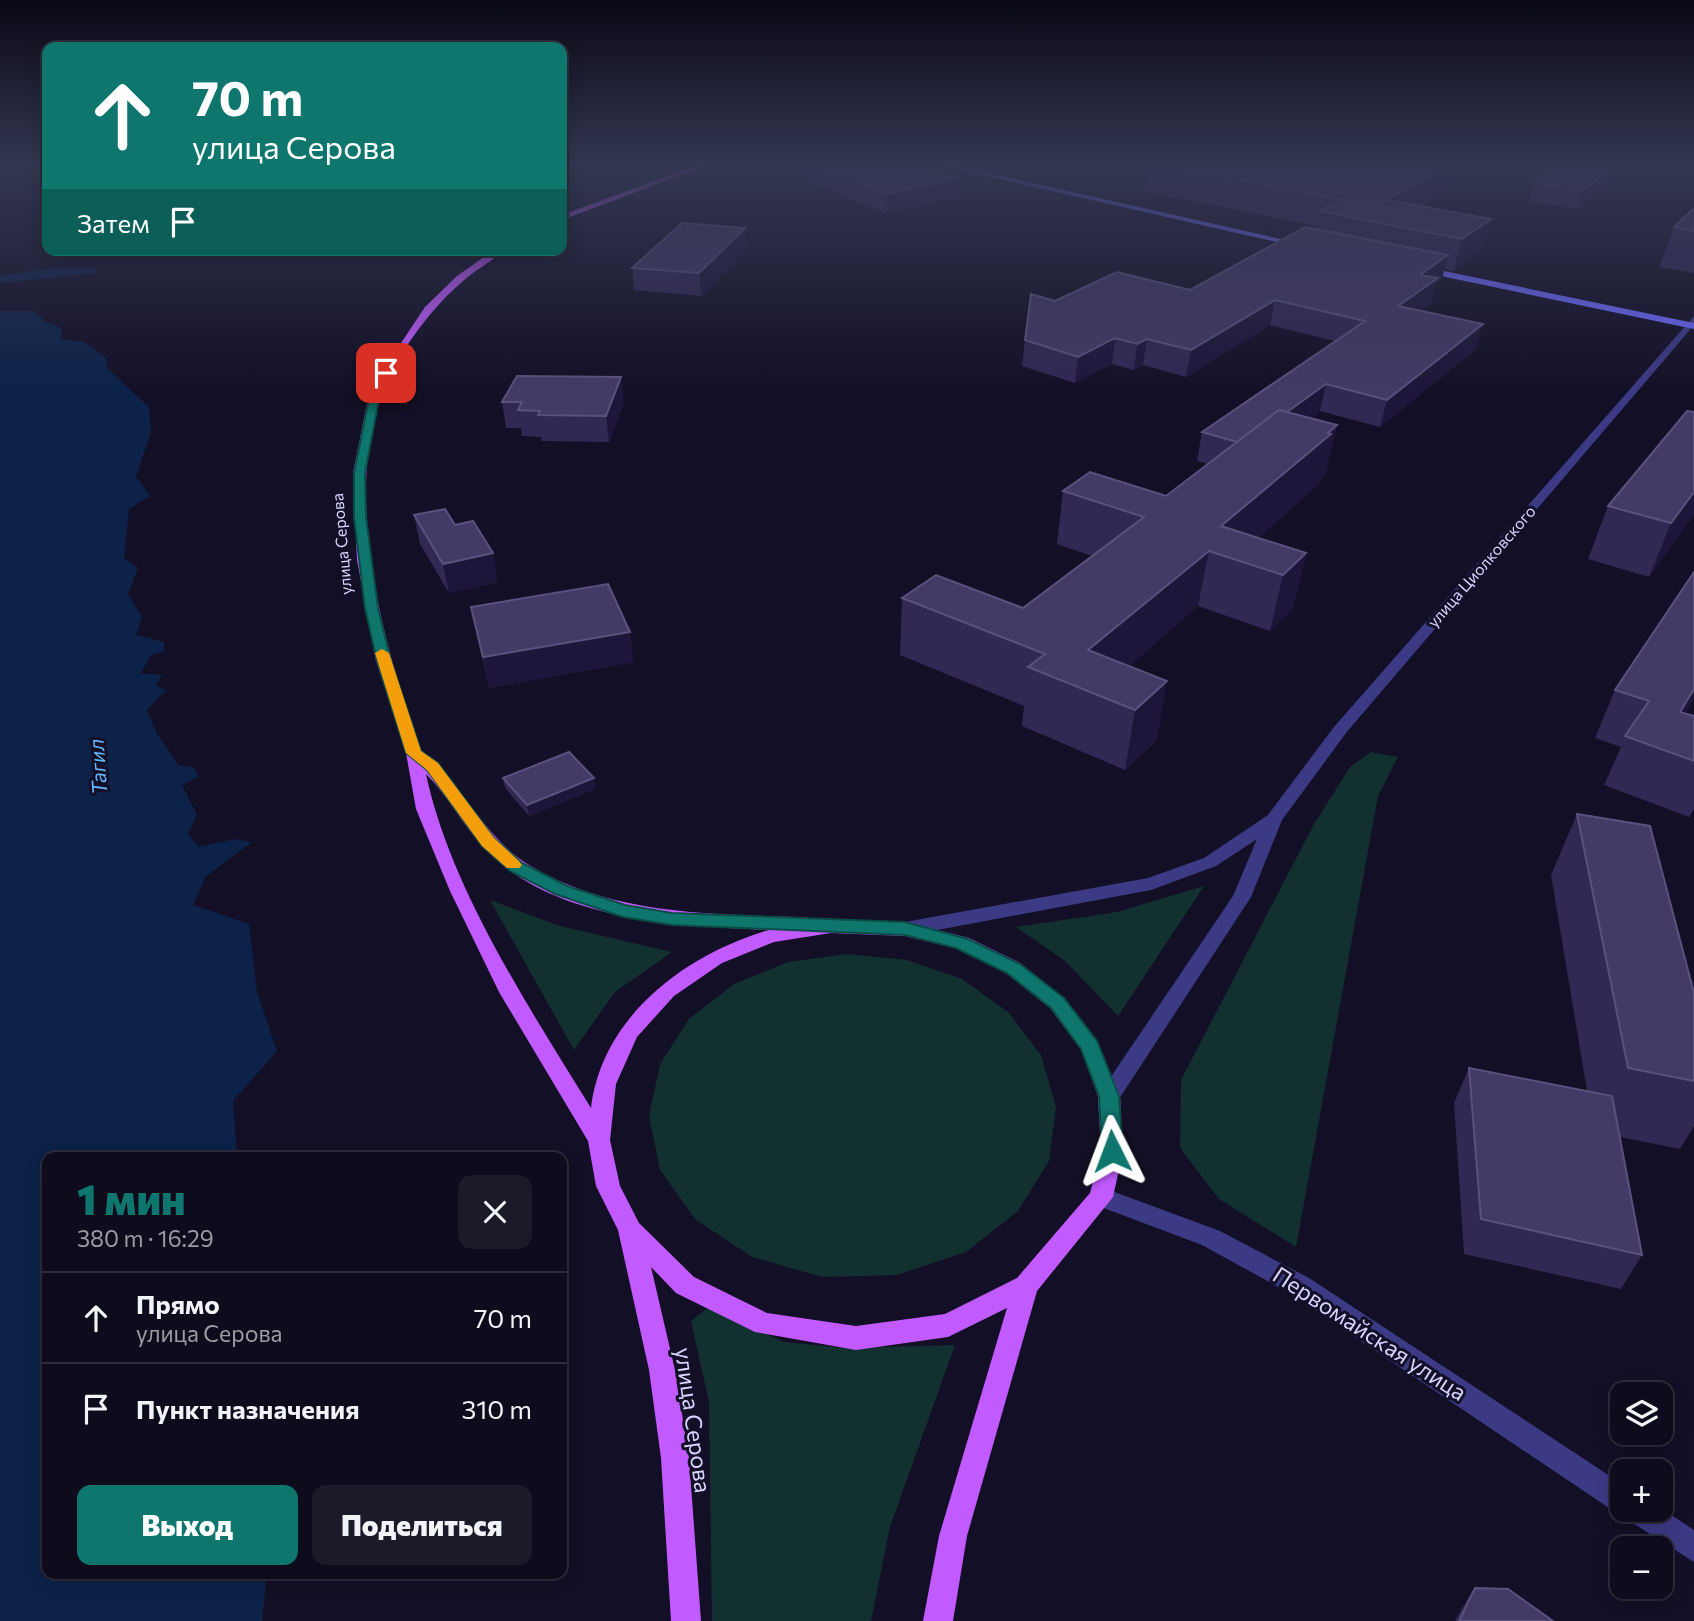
<!DOCTYPE html>
<html lang="ru">
<meta charset="utf-8">
<style>
body{margin:0;font-family:Commissioner,sans-serif;background:#1c1929;color:#f1f3f6;height:100vh;display:flex;flex-direction:column;font-size:26px;white-space:nowrap}
*{box-sizing:border-box;margin:0}
p{font-size:23px;color:#9b9ba3}
.icon{flex:none;width:38px;height:38px;fill:none;stroke:currentColor;stroke-width:2;stroke-linecap:round;stroke-linejoin:round}
.map{position:relative;flex:1;overflow:hidden}
.side{position:absolute;left:42px;top:1152px;width:525px;height:427px;display:flex;flex-direction:column;background:#0e0b1c;border-radius:14px;box-shadow:0 4px 18px #0003,0 0 0 2px #2e2b3b}
.side>*{flex:none}
.top-card{position:absolute;left:42px;top:42px;width:525px;height:214px;border-radius:14px;box-shadow:0 4px 18px #0003,0 0 0 2px #2e2b3b;background:#0f766e;color:#fff;overflow:hidden}
.tools{position:absolute;left:1610px;top:1382px;display:grid;gap:14px}
.tools a{display:grid;place-items:center;width:63px;height:63px;border-radius:14px;background:#0e0b1c;box-shadow:0 4px 18px #0003,0 0 0 2px #2e2b3b;font-size:35px}
.pin{position:absolute;display:grid;place-items:center;width:60px;height:60px;color:#fff;margin:-30px;border-radius:14px;box-shadow:0 4px 10px #0006}
.me{position:absolute;width:77px;margin:-38px;rotate:357deg;stroke-linejoin:round;filter:drop-shadow(0 0 5px #0008)}
.turn{display:flex;align-items:center;gap:24px;height:147px;padding:0 35px;font-size:32px}
.turn .icon{width:91px;height:91px;stroke-width:2.5}
.turn b{display:block;font-size:49px;line-height:60px}
.then{display:flex;align-items:center;height:66px;padding:0 35px;background:#0003;gap:14px;font-size:26px}
.round{display:grid;place-items:center;flex:none;width:74px;height:74px;border-radius:14px;background:#1c1929}
.head{display:flex;align-items:center;justify-content:space-between;height:119px;padding:0 35px}
h1{font-size:42px;font-weight:800;line-height:52px;color:#0f766e}
.cta{display:flex;gap:14px;margin-top:auto;padding:14px 35px}
.cta a{flex:1;height:80px;border-radius:14px;background:#0f766e;color:#fff;font-size:28px;font-weight:800;line-height:80px;text-align:center}
.cta a+a{background:#1c1929;color:#f1f3f6}
ul{padding:0;list-style:none}
li{display:flex;align-items:center;gap:21px;height:91px;padding:0 35px;border-top:2px solid #2e2b3b}
li div{flex:1}
li b{display:block;font-size:26px}
li em{font-style:normal}
.map>svg:first-child{display:block}
</style>
<div class="map">
<svg width="1694" height="1621" viewBox="0 0 1694 1621">
<rect width="100%" height="100%" fill="#130f26"/>
<g fill="#12302f">
<polygon points="1371,752 1398,757 1378,796 1296,1247 1219,1199 1180,1148 1181,1080 1314,824 1350,767"/>
<polygon points="1204,886 1118,1016 1065,961 1016,927 1117,912"/>
<polygon points="490,900 560,926 672,952 615,992 574,1050"/>
<polygon points="847,954 907,960 962,979 1008,1012 1041,1055 1056,1107 1049,1161 1018,1211 966,1252 897,1275 822,1277 752,1257 696,1220 660,1170 649,1116 660,1064 689,1019 734,984 788,962"/>
<polygon points="709,1307 784,1342 845,1348 955,1345 890,1527 871,1621 712,1621 709,1402 691,1321"/>
</g>
<g fill="#0c2248">
<polygon points="55,268 93,268 98,273 0,283 0,276 6,275"/>
<polygon points="0,311 34,311 47,323 62,328 61,339 84,342 106,358 107,368 149,407 151,432 136,476 150,496 129,509 124,558 138,568 128,594 142,617 136,635 164,642 164,651 151,655 141,673 162,675 156,685 166,690 147,710 157,733 178,765 195,768 198,777 182,785 197,815 188,834 199,847 234,839 252,842 206,876 193,905 249,924 257,992 277,1051 233,1101 237,1157 47,1157 47,1573 267,1573 262,1621 0,1621"/>
</g>
<g fill="none" stroke-linecap="round" stroke-linejoin="round">
<g fill="#3d3a85" fill-rule="evenodd">
<polygon points="1694,316 1694,325 1346,733 1282,820 1251,897 1117,1102 1109,1105 1101,1102 1098,1096 1233,896 1257,839 1216,866 1151,890 905,936 898,934 895,929 898,924 905,922 1148,878 1204,858 1268,815 1334,727"/>
<polygon points="1101,1187 1220,1231 1309,1278 1622,1484 1622,1510 1661,1508 1694,1530 1694,1562 1628,1520 1625,1513 1612,1510 1291,1294 1202,1245 1093,1204 1089,1197 1093,1190"/>
</g>
<g fill="#6f6bff" fill-rule="evenodd">
<polygon points="938,165 953,165 1307,245 1303,248"/>
<polygon points="1420,266 1694,323 1694,329 1417,271 1415,269"/>
</g>
<g fill="#c25bff" fill-rule="evenodd">
<polygon points="697,165 708,165 562,220 562,215"/>
<path d="M494 250H504C491 262 475 270 462 282 429 310 395 357 380 398 349 486 375 612 404 699 410 715 413 735 421 750 427 759 440 767 447 776 474 807 493 843 529 865 609 914 705 914 796 917L803 919 805 924 831 919 905 922 969 938 1020 963 1064 998 1097 1040 1120 1096 1123 1151 1113 1197 1037 1291 967 1536 953 1621H923L939 1536 1007 1308 948 1337 856 1350 755 1332 676 1293 651 1267 675 1370 689 1458 701 1621H671L661 1458 649 1370 618 1230 596 1186 588 1141 499 992 450 891 416 809 406 753 376 661 357 560 353 473 368 399 381 373 425 307 457 276ZM426 774C450 798 465 830 490 854 559 921 679 926 769 930 686 954 602 1016 591 1108 530 1009 450 888 426 774ZM831 933 905 936 956 948 1006 973 1050 1008 1081 1049 1098 1096 1101 1151 1090 1193 1017 1278 945 1314 856 1326 767 1313 694 1277 639 1223 620 1186 610 1140 616 1084 637 1037 674 996 722 963 774 942Z"/>
</g>
</g>
<g fill="#312854">
<polygon points="795,165 901,165 959,197 886,214 795,175"/>
<polygon points="1084,165 1117,165 1107,170"/>
<polygon points="1147,165 1487,165 1420,206 1491,219 1482,250 1453,271 1444,269 1442,279 1436,283 1431,303 1420,311 1475,350 1380,427 1320,411 1310,419 1337,425 1325,476 1320,480 1319,484 1258,538 1306,553 1293,608 1270,631 1198,606 1129,666 1157,740 1125,770 1022,726 1024,706 900,655 902,598 1023,608 1092,556 1057,544 1063,491 1166,496 1208,464 1197,461 1202,432 1335,341 1270,325 1186,377 1143,365 1134,370 1112,364 1075,383 1022,366 1025,340 1055,301 1190,290 1316,229 1316,226 1144,191"/>
<polygon points="1560,165 1636,165 1577,209 1529,201 1534,183"/>
<polygon points="1694,208 1694,273 1659,267 1674,227"/>
<polygon points="745,228 746,249 701,296 634,290 632,268"/>
<polygon points="502,402 624,402 609,442 542,441 541,437 522,436 521,428 506,428"/>
<polygon points="1694,412 1694,514 1649,577 1588,559 1608,506"/>
<polygon points="414,515 455,525 498,582 449,593 420,544"/>
<polygon points="1694,572 1694,699 1685,713 1694,761 1694,809 1689,817 1604,785 1621,747 1595,738 1615,690"/>
<polygon points="471,607 630,632 633,662 489,688"/>
<polygon points="503,778 594,778 595,789 529,816 505,788"/>
<polygon points="1577,814 1694,993 1694,1126 1680,1149 1620,1137 1642,1255 1621,1289 1464,1254 1454,1103 1469,1068 1587,1091 1551,875"/>
<polygon points="1475,1588 1553,1621 1455,1621 1462,1608"/>
</g>
<g fill="#1d163a">
<polygon points="1107,165 1117,165 1107,170"/>
<polygon points="1447,165 1487,165 1388,225 1387,200"/>
<polygon points="1618,165 1636,165 1577,209 1582,191"/>
<polygon points="960,178 959,197 886,214 886,194"/>
<polygon points="1491,219 1482,250 1453,271 1462,239"/>
<polygon points="745,228 746,249 701,296 699,273"/>
<polygon points="1448,255 1442,279 1436,283 1431,303 1392,331 1398,306 1420,275"/>
<polygon points="1275,300 1270,325 1186,377 1191,350"/>
<polygon points="1483,324 1475,350 1380,427 1387,400"/>
<polygon points="1115,338 1112,364 1075,383 1078,357"/>
<polygon points="1147,339 1143,365 1134,370 1137,344"/>
<polygon points="621,377 624,402 609,442 606,416"/>
<polygon points="1326,384 1320,411 1238,473 1244,444"/>
<polygon points="1337,425 1325,476 1320,480 1319,484 1235,559 1221,526"/>
<polygon points="1694,492 1694,514 1649,577 1671,523"/>
<polygon points="1209,551 1198,606 1096,695 1088,650"/>
<polygon points="493,553 498,582 449,593 443,564"/>
<polygon points="1306,553 1293,608 1270,631 1283,575"/>
<polygon points="630,632 633,662 489,688 483,657"/>
<polygon points="1167,681 1157,740 1125,770 1135,710"/>
<polygon points="1694,689 1694,699 1664,750 1680,712"/>
<polygon points="594,778 595,789 529,816 527,805"/>
</g>
<g fill="#433a66" stroke="#5a527e" stroke-width="2">
<polygon points="817,165 901,165 960,178 886,194"/>
<polygon points="1161,165 1447,165 1387,200 1491,219 1462,239 1319,211 1341,200"/>
<polygon points="1560,165 1618,165 1582,191 1534,183"/>
<polygon points="1694,208 1694,231 1674,227"/>
<polygon points="682,223 745,228 699,273 632,268"/>
<polygon points="1305,227 1448,255 1420,275 1438,278 1398,306 1483,324 1387,400 1326,384 1287,412 1279,410 1237,442 1202,432 1365,321 1275,300 1191,350 1147,339 1137,344 1115,338 1078,357 1025,340 1031,294 1055,301 1117,272 1190,290"/>
<polygon points="517,376 621,377 606,416 538,415 540,411 518,410 522,402 502,402"/>
<polygon points="1279,410 1337,425 1328,433 1331,434 1221,526 1306,553 1283,575 1209,551 1088,650 1167,681 1135,710 1028,667 1045,654 902,598 936,575 1023,608 1144,517 1063,491 1090,472 1166,496"/>
<polygon points="1687,411 1694,412 1694,492 1671,523 1608,506"/>
<polygon points="445,509 455,525 473,521 493,553 443,564 414,515"/>
<polygon points="1694,572 1694,689 1680,712 1694,716 1694,761 1625,736 1649,701 1615,690"/>
<polygon points="608,584 630,632 483,657 471,607"/>
<polygon points="569,752 594,778 527,805 503,778"/>
<polygon points="1577,814 1650,826 1694,993 1694,1081 1628,1068"/>
<polygon points="1469,1068 1612,1096 1642,1255 1481,1219"/>
<polygon points="1475,1588 1508,1589 1553,1621 1459,1621"/>
</g>
<linearGradient id="sky" x2="0" y2="1"><stop stop-color="#0a0815"/><stop offset="0.42" stop-color="#333752"/><stop offset="1" stop-color="#333752" stop-opacity="0"/></linearGradient>
<rect width="1694" height="392" fill="url(#sky)"/>
<polygon fill="#0f766e" stroke="#0a4d48" stroke-width="2" points="382,371 391,373 379,399 365,473 366,517 378,608 391,661 421,751 438,763 494,838 522,863 567,886 625,905 672,913 905,922 968,939 1020,964 1064,998 1097,1041 1119,1096 1123,1151 1119,1157 1112,1159 1105,1157 1102,1151 1099,1096 1081,1049 1051,1008 1007,973 956,948 905,935 672,925 623,917 555,894 510,871 482,846 427,770 406,753 377,661 365,608 354,517 354,473 369,399"/>
<polygon fill="#f59e0b" points="382,649 389,653 421,751 438,763 494,838 519,861 522,865 519,868 507,868 482,846 427,770 406,753 375,653"/>
<g text-anchor="middle" dominant-baseline="central" stroke-width="6" stroke-linejoin="round" paint-order="stroke">
<g font-size="16" fill="#d9d4ff" stroke="#130f26">
<text transform="translate(341 544) rotate(-95)">улица Серова</text>
<text transform="translate(1481 566) rotate(-49)">улица Циолковского</text>
</g>
<g font-size="21" font-style="italic" fill="#62b6ff" stroke="#130f26">
<text transform="translate(97 767) rotate(-94)">Тагил</text>
</g>
<g font-size="23" fill="#d9d4ff" stroke="#130f26">
<text transform="translate(1370 1333) rotate(33)">Первомайская улица</text>
<text transform="translate(694 1420) rotate(82)">улица Серова</text>
</g>
</g>
</svg>
<div class="tools">
<a><svg class="icon" aria-label="layers" viewBox="0 0 24 24"><path d="M12 4l9 5-9 5-9-5zM3 14l9 5 9-5"/></svg></a>
<a>+</a>
<a>−</a>
</div>
<div class="pin" style="left:386px;top:373px;background:#d93025"><svg class="icon" aria-label="arrive" viewBox="0 0 24 24"><path d="M6 21V4h12l-3 4 3 4H6"/></svg></div>
<svg class="me" style="left:1112px;top:1151px" viewBox="-20 -20 40 40"><path d="M0-17L14 15 0 8-14 15z" fill="#0f766e" stroke="#fff" stroke-width="4"/></svg>
<div class="top-card">
<div class="turn"><svg class="icon" aria-label="ahead" viewBox="0 0 24 24"><path d="M12 20V5M6 11l6-6 6 6"/></svg><div><b>70 m</b>улица Серова</div></div>
<div class="then">Затем<svg class="icon" aria-label="arrive" viewBox="0 0 24 24"><path d="M6 21V4h12l-3 4 3 4H6"/></svg></div>
</div>
<section class="side">
<div class="head"><div><h1>1 мин</h1><p>380 m · 16:29</p></div><a class="round"><svg class="icon" aria-label="close" viewBox="0 0 24 24"><path d="M6 6l12 12M18 6L6 18"/></svg></a></div>
<ul>
<li><svg class="icon" aria-label="ahead" viewBox="0 0 24 24"><path d="M12 20V5M6 11l6-6 6 6"/></svg><div><b>Прямо</b><p>улица Серова</p></div><em>70 m</em></li>
<li><svg class="icon" aria-label="arrive" viewBox="0 0 24 24"><path d="M6 21V4h12l-3 4 3 4H6"/></svg><div><b>Пункт назначения</b></div><em>310 m</em></li>
</ul>
<div class="cta"><a>Выход</a><a>Поделиться</a></div>
</section>
</div>
